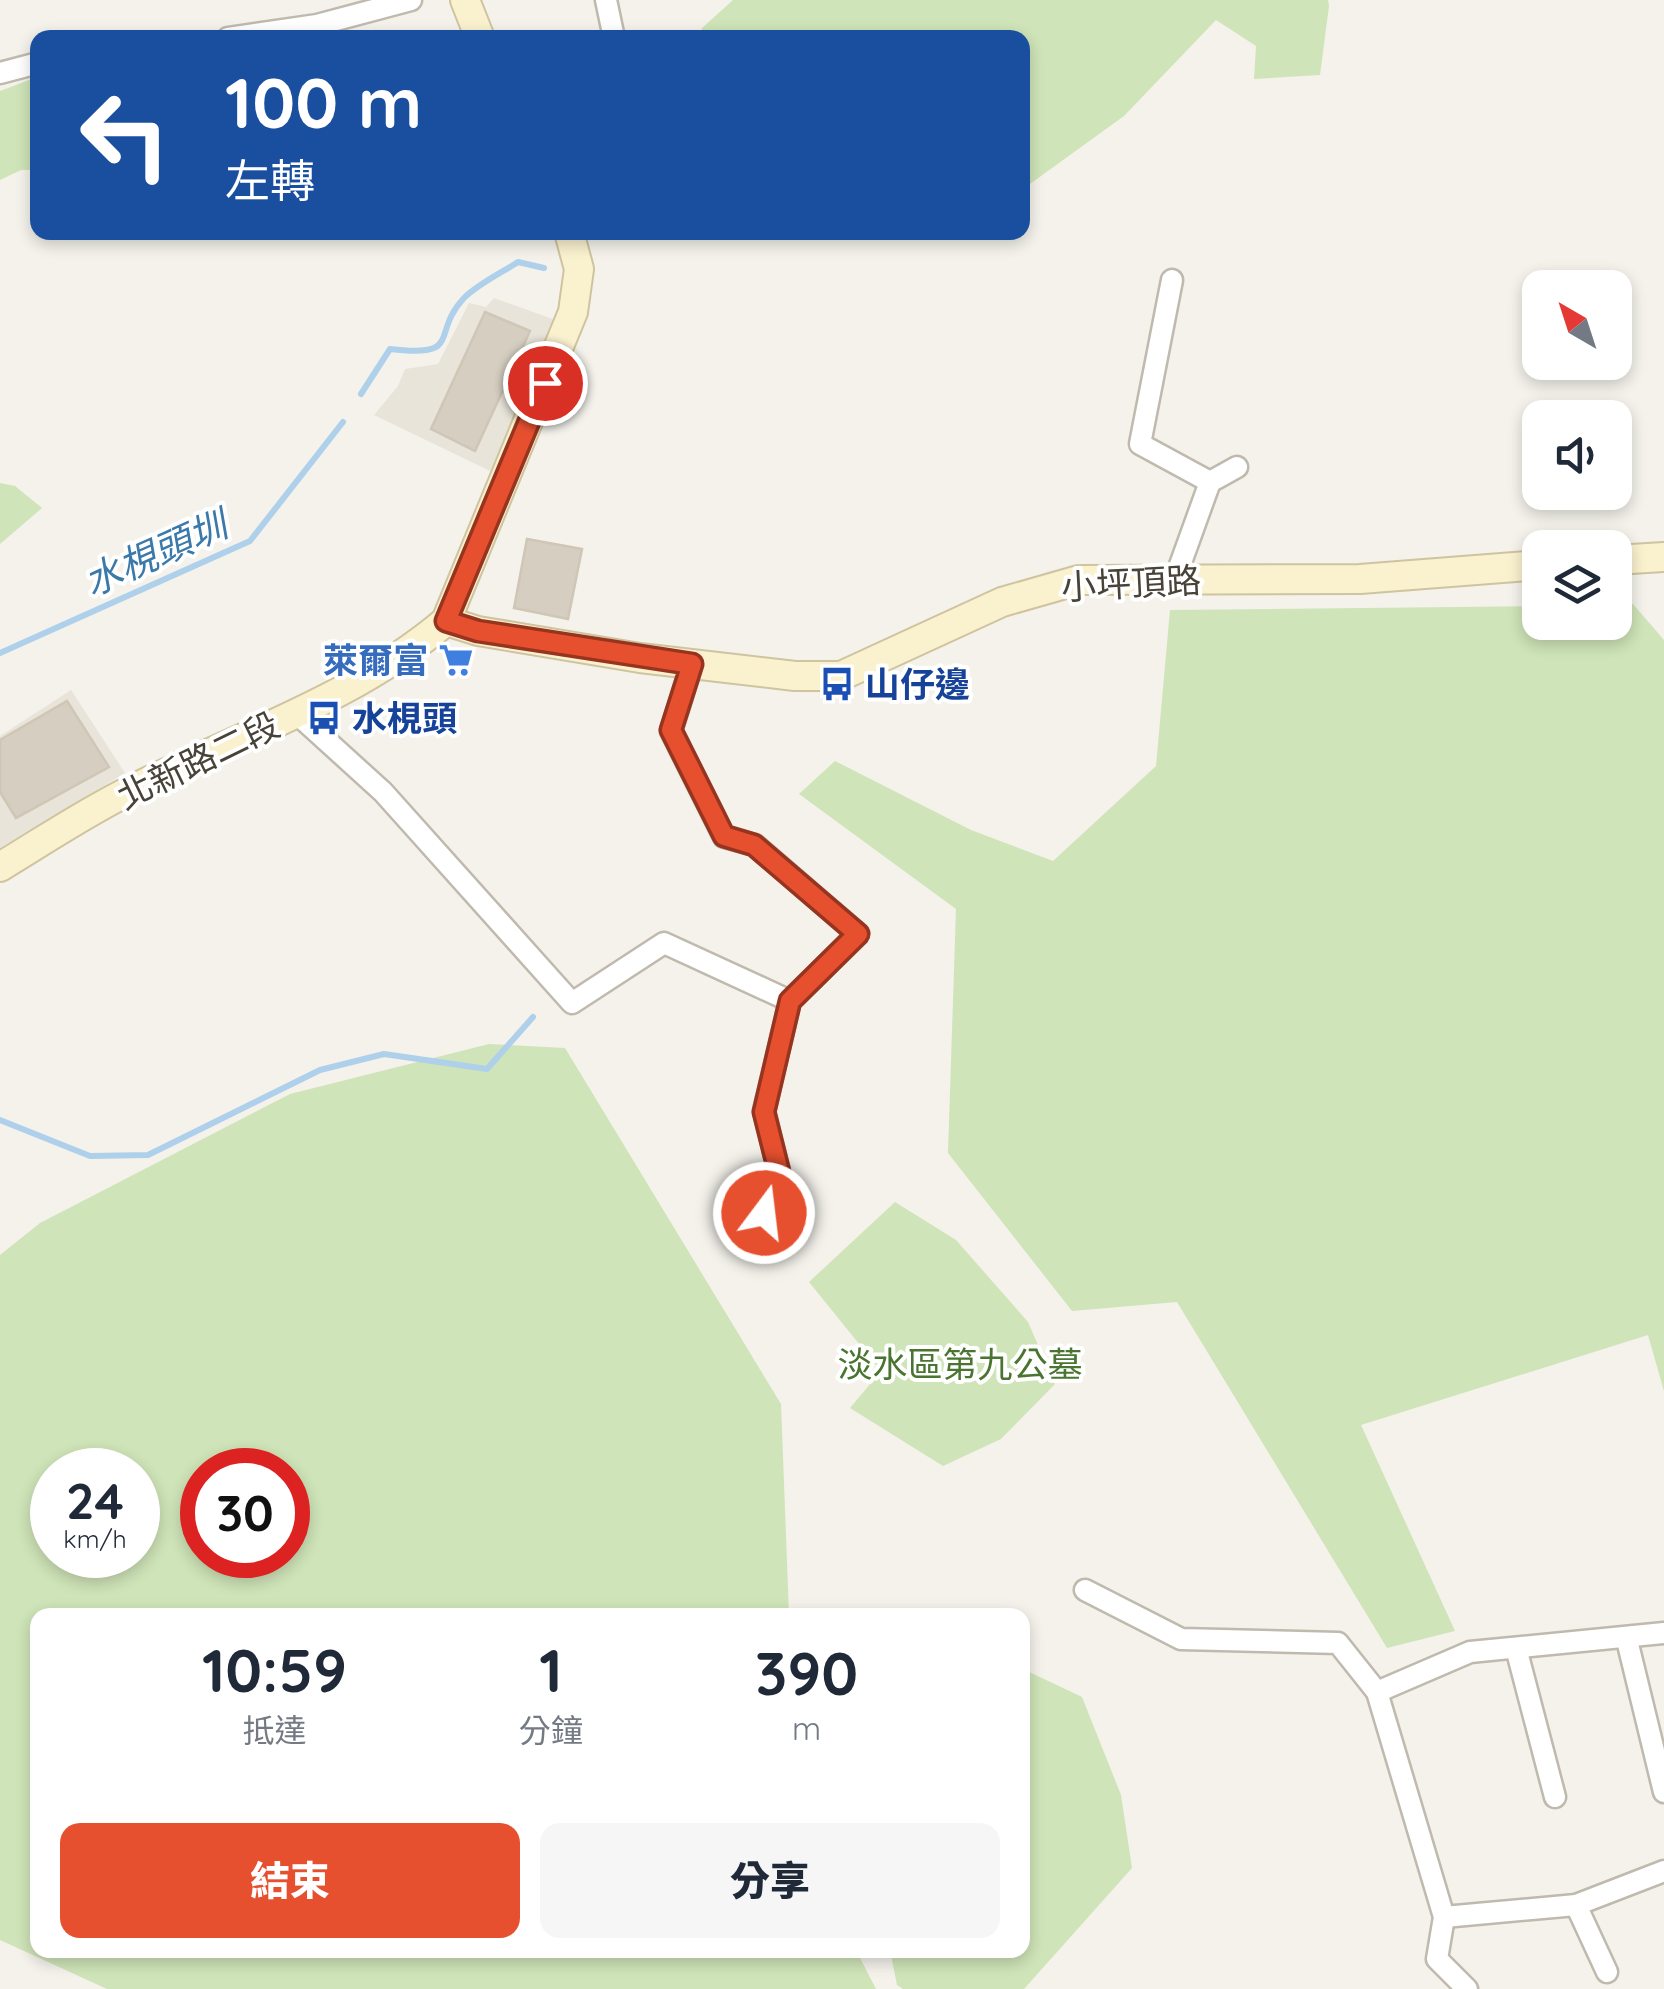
<!DOCTYPE html>
<html lang="zh-TW">
<meta charset="utf-8">
<style>
body{margin:0;font-family:Quicksand,"Noto Sans TC",sans-serif;background:#f6f6f7;color:#1f2937;height:100vh;display:flex;flex-direction:column;font-size:38px;white-space:nowrap}
*{box-sizing:border-box;margin:0}
p{font-size:32px;color:#747a83}
.icon{flex:none;width:55px;height:55px;fill:none;stroke:currentColor;stroke-width:2;stroke-linecap:round;stroke-linejoin:round}
.map{position:relative;flex:1;overflow:hidden}
.sheet{position:absolute;left:30px;top:1608px;width:1000px;height:350px;display:flex;flex-direction:column;background:#fff;border-radius:20px;box-shadow:0 5px 15px #0003}
.sheet>*{flex:none}
.hud{position:absolute;left:30px;top:30px;width:1000px;height:210px;border-radius:20px;box-shadow:0 5px 15px #0003;background:#1a4fa0;color:#fff;overflow:hidden}
.needle{width:65px;rotate:321deg}
.tools{position:absolute;left:1522px;top:270px;display:grid;gap:20px}
.tools a{display:grid;place-items:center;width:110px;height:110px;border-radius:20px;background:#fff;box-shadow:0 5px 15px #0003;font-size:50px}
.speed{position:absolute;left:30px;top:1448px;display:flex;gap:20px;font-size:50px;font-weight:700;text-align:center}
.speed>*{display:grid;place-content:center;width:130px;height:130px;border-radius:50%;background:#fff;box-shadow:0 5px 15px #0003;line-height:1}
.speed small{font-size:25px;font-weight:400}
.speed .limit{border:15px solid #d22;background:#fff;color:#111}
.pin{position:absolute;display:grid;place-items:center;width:85px;height:85px;color:#fff;margin:-42px;border:5px solid #fff;border-radius:50%;box-shadow:0 2px 10px #0007}
.me{position:absolute;width:110px;margin:-55px;rotate:15deg;stroke-linejoin:round;filter:drop-shadow(0 0 8px #0008)}
.turn{display:flex;align-items:center;gap:35px;height:210px;padding:0 30px;font-size:45px}
.turn .icon{width:130px;height:130px;stroke-width:2.5}
.turn b{display:block;font-size:70px;line-height:85px}
.eta{display:flex;justify-content:space-evenly;align-items:center;height:170px;text-align:center}
.eta b{font-size:60px;font-weight:800;line-height:70px}
.action{display:flex;gap:20px;margin-top:auto;padding:20px 30px}
.action a{flex:1;height:115px;border-radius:20px;background:#e7502f;color:#fff;font-size:40px;font-weight:800;line-height:115px;text-align:center}
.action a+a{background:#f6f6f7;color:#1f2937}
.map>svg:first-child{display:block}
</style>
<div class="map">
<svg width="1664" height="1989" viewBox="0 0 1664 1989">
<rect width="100%" height="100%" fill="#f4f2eb"/>
<g fill="#e8e4da">
<polygon points="494,298 564,323 490,471 374,415 398,386 405,369 438,364 469,303 486,307"/>
<polygon points="71,690 125,773 0,848 0,736"/>
</g>
<g fill="#cfe4b8" fill-rule="evenodd">
<polygon points="733,0 1328,0 1329,6 1320,75 1254,79 1256,46 1216,20 1124,116 1023,189 1022,38 700,37 702,28"/>
<polygon points="37,77 37,170 21,170 0,180 0,91"/>
<polygon points="0,483 15,486 42,508 0,544"/>
<polygon points="1633,604 1664,640 1664,1391 1648,1335 1361,1425 1455,1631 1387,1648 1177,1302 1072,1311 948,1153 956,909 799,794 835,761 971,830 1053,861 1156,766 1170,610 1540,606 1540,622 1615,622 1615,605"/>
<path d="M489 1044 565 1048 781 1404 789 1615H38V1950H856L876 1989H107L0 1940V1255L40 1223 290 1094ZM52 1470H138V1555H52ZM202 1470H288V1555H202Z"/>
<polygon points="895,1202 956,1240 1028,1322 1055,1384 1001,1439 943,1466 850,1408 881,1371 809,1282"/>
<polygon points="1023,1669 1082,1697 1121,1795 1132,1868 1024,1989 903,1989 897,1985 890,1950 1022,1950"/>
</g>
<g fill="none" stroke-linecap="round" stroke-linejoin="round">
<g stroke="#aed0eb" stroke-width="6">
<path d="M361 394 390 349C464 358 430 334 464 298 478 284 501 273 518 262L544 268"/>
<polyline points="0,653 250,541 343,422"/>
<polyline points="0,1120 90,1156 148,1155 320,1070 384,1054 487,1069 533,1017"/>
</g>
</g>
<g fill="#d5cec1" stroke="#cfc6b5" stroke-width="2.5">
<polygon points="485,312 530,331 475,451 431,429"/>
<polygon points="527,539 582,549 568,619 514,608"/>
<polygon points="67,701 109,767 16,818 0,792 0,740"/>
</g>
<g fill="none" stroke-linecap="round" stroke-linejoin="round">
<g stroke="#bfb9ae" stroke-width="25">
<g id="street">
<polyline points="606,0 614,38"/>
<polyline points="228,38 317,25 411,0"/>
<polyline points="0,73 38,63"/>
<polyline points="1172,280 1140,444 1210,482"/>
<polyline points="1175,579 1210,482 1237,467"/>
<polyline points="692,664 671,731 724,837 755,845 858,934 790,1001 764,1111 779,1172 764,1213"/>
<polyline points="296,713 383,792 572,1003 664,943 790,1001"/>
<polyline points="1085,1590 1181,1639 1338,1643 1377,1692 1470,1652 1664,1633"/>
<polyline points="1627,1640 1664,1792"/>
<polyline points="1516,1648 1555,1797"/>
<polyline points="1377,1692 1444,1917 1437,1959 1467,1989"/>
<polyline points="1576,1905 1607,1972"/>
<polyline points="1444,1917 1576,1905 1664,1871"/>
</g>
</g>
<g stroke="#cfc49f" stroke-width="32">
<g id="secondary">
<polyline points="465,0 480,38"/>
<polyline points="1615,560 1664,557"/>
<polyline points="446,621 478,631 640,658 795,676 841,676 1002,602 1079,580 1360,579 1540,565"/>
<path d="M0 867C43 841 86 812 131 790 238 736 354 699 446 621L573 312 579 269 569 232"/>
</g>
</g>
<use href="#street" stroke="#fff" stroke-width="20"/>
<use href="#secondary" stroke="#faf1cf" stroke-width="28"/>
</g>
<g fill="none" stroke-linecap="round" stroke-linejoin="round">
<g stroke="#96341f" stroke-width="25">
<polyline id="route" points="545,383 446,621 478,631 692,664 671,730 724,836 754,845 858,934 790,1001 764,1112 779,1172 764,1213"/>
</g>
<use href="#route" stroke="#e7502f" stroke-width="18"/>
</g>
<defs>
<g id="supermarket-bare" transform="scale(2.7)"><path d="M-6-5.5h2.5l.6 2H6L4.5 2H-2.5L-4.4-4H-6ZM-1.5 3.2a1.3 1.3 0 1 0 .1 0ZM3 3.2a1.3 1.3 0 1 0 .1 0Z" fill="#3f7fe0" stroke="#fff" stroke-width="2.5" paint-order="stroke"/></g>
<g id="bus-bare" transform="scale(2.7)"><path d="M-5-6H5V4H4V6H2V4H-2V6H-4V4H-5ZM-3.5-4V0h7V-4ZM-3.5 1.2v1.5H-2V1.2ZM2 1.2v1.5H3.5V1.2Z" fill="#1a4fb4" stroke="#fff" stroke-width="2.5" paint-order="stroke"/></g>
</defs>
<g fill-rule="evenodd">
<use href="#supermarket-bare" x="456" y="660"/>
<use href="#bus-bare" x="837" y="684"/>
<use href="#bus-bare" x="324" y="718"/>
</g>
<g text-anchor="middle" dominant-baseline="central" stroke-width="8" stroke-linejoin="round" paint-order="stroke">
<g font-size="35" fill="#484339" stroke="#fff">
<text transform="translate(1131 583) rotate(-3)">小坪頂路</text>
<text transform="translate(198 760) rotate(-26)">北新路二段</text>
</g>
<g font-size="35" font-weight="bold" fill="#366cbe" stroke="#fff" text-anchor="end">
<text x="428" y="660">萊爾富</text>
</g>
<g font-size="35" font-weight="bold" fill="#164399" stroke="#fff" text-anchor="start">
<text x="865" y="684">山仔邊</text>
<text x="352" y="718">水梘頭</text>
</g>
<g font-size="35" fill="#497531" stroke="#fff">
<text x="960" y="1364">淡水區第九公墓</text>
</g>
<g font-size="38" font-style="italic" fill="#3b79ab" stroke="#fff">
<text transform="translate(155 553) rotate(-24)">水梘頭圳</text>
</g>
</g>
</svg>
<div class="tools">
<a><svg class="needle" viewBox="-14 -14 28 28"><path d="M0-13l5 13h-10z" fill="#e53935"/><path d="M0 13l5-13h-10z" fill="#747a83"/></svg></a>
<a><svg class="icon" aria-label="sound" viewBox="0 0 24 24"><path d="M4 9h4l5-4v14l-5-4H4zM17 9q2 3 0 6"/></svg></a>
<a><svg class="icon" aria-label="layers" viewBox="0 0 24 24"><path d="M12 4l9 5-9 5-9-5zM3 14l9 5 9-5"/></svg></a>
</div>
<div class="speed"><div>24<small>km/h</small></div><div class="limit">30</div></div>
<div class="pin" style="left:545px;top:383px;background:#d93025"><svg class="icon" aria-label="arrive" viewBox="0 0 24 24"><path d="M6 21V4h12l-3 4 3 4H6"/></svg></div>
<svg class="me" style="left:764px;top:1213px" viewBox="-20 -20 40 40"><circle r="17" fill="#e7502f" stroke="#fff" stroke-width="3"/><path d="M0-11L8 9 0 5-8 9z" fill="#fff"/></svg>
<div class="hud">
<div class="turn"><svg class="icon" aria-label="left" viewBox="0 0 24 24"><path d="M17 20v-9H6M10 6l-5 5 5 5"/></svg><div><b>100 m</b>左轉</div></div>
</div>
<section class="sheet">
<div class="eta">
<div><b>10:59</b><p>抵達</p></div>
<div><b>1</b><p>分鐘</p></div>
<div><b>390</b><p>m</p></div>
</div>
<div class="action"><a>結束</a><a>分享</a></div>
</section>
</div>
